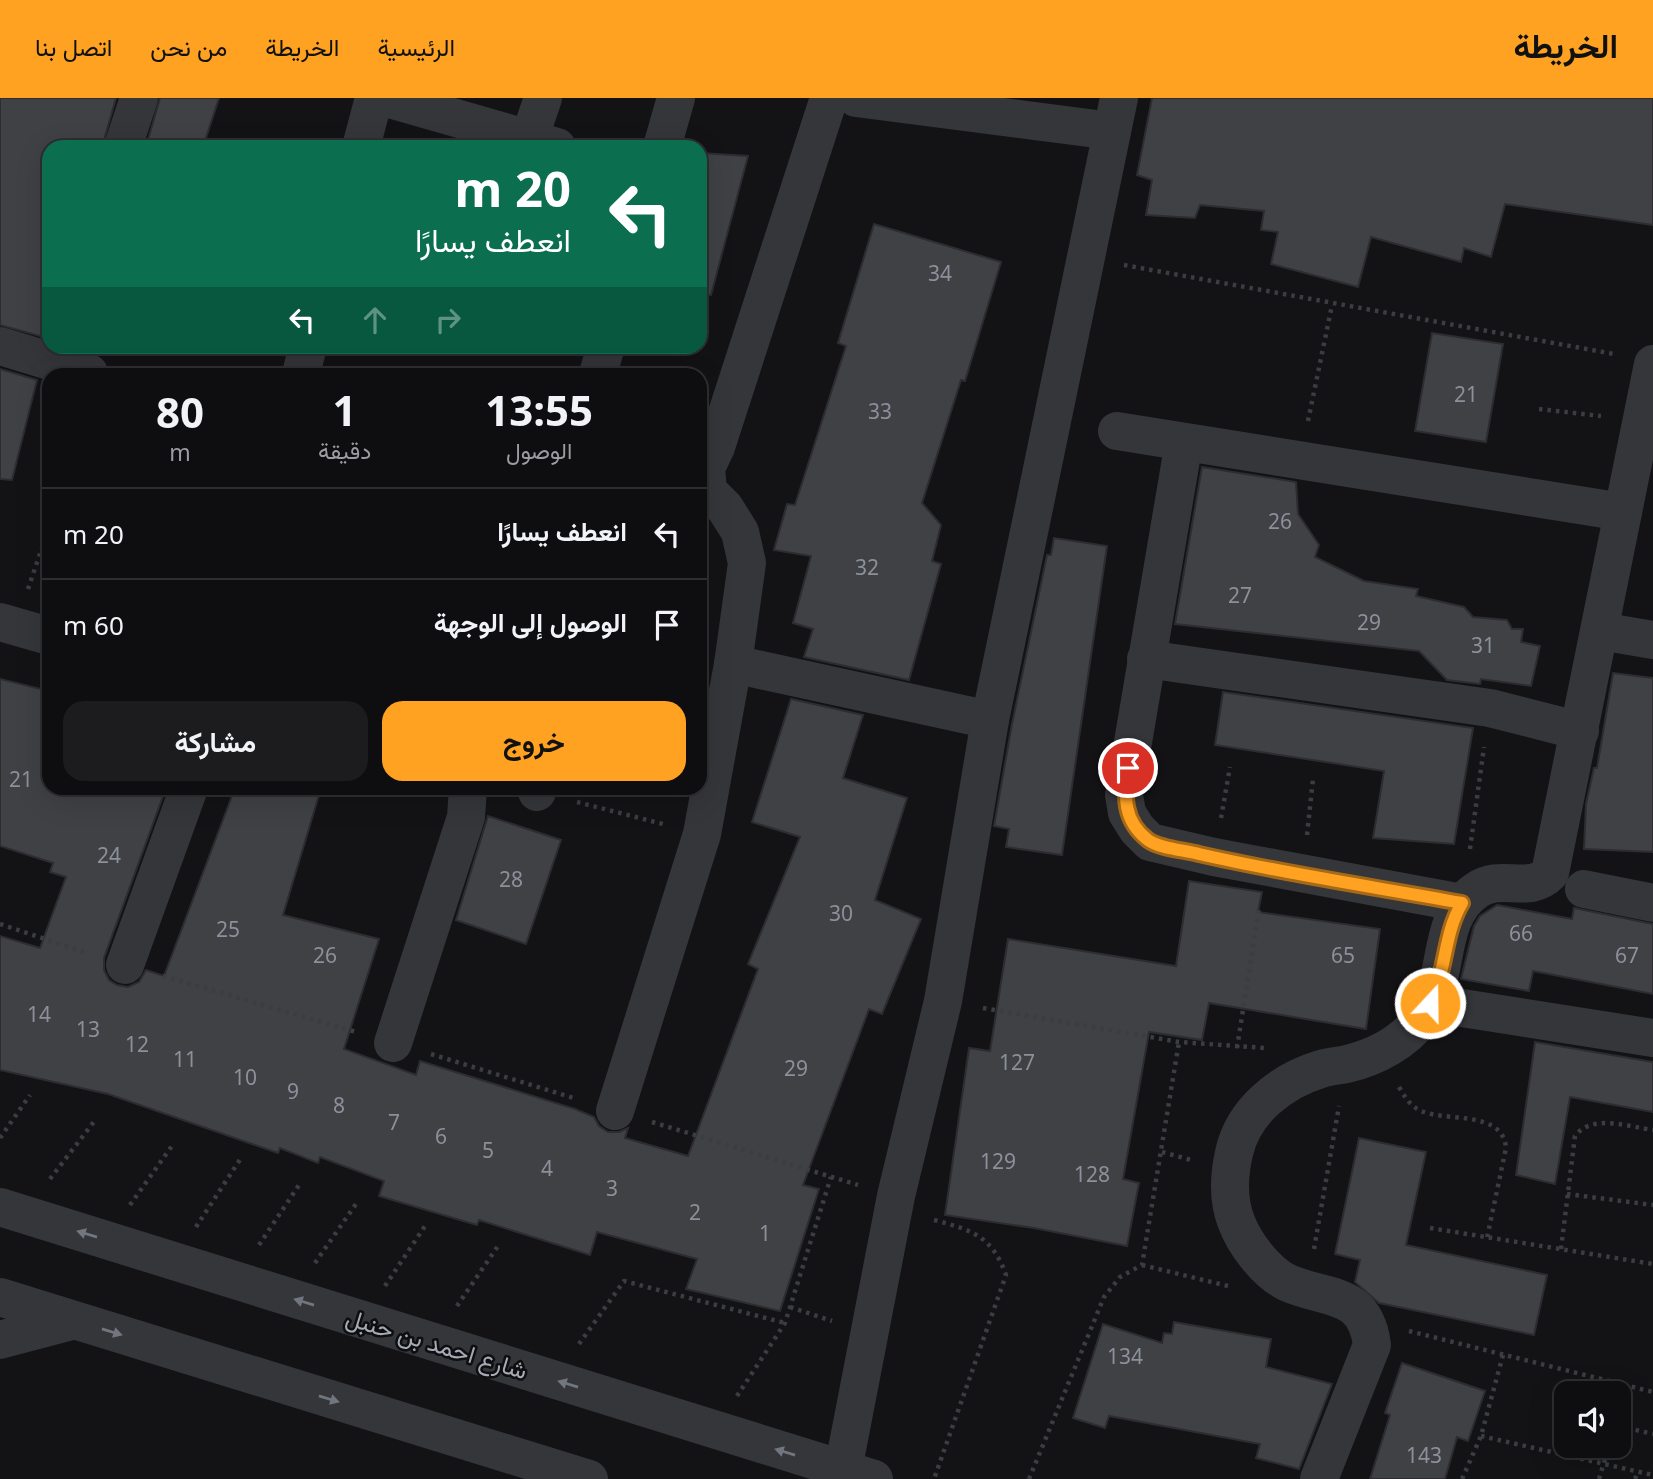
<!DOCTYPE html>
<html lang="ar">
<meta charset="utf-8">
<style>
body{margin:0;font-family:"Noto Sans",Vazirmatn,sans-serif;background:#1c1c1e;color:#f1f3f6;direction:rtl;height:100vh;display:flex;flex-direction:column;font-size:26px;white-space:nowrap}
*{box-sizing:border-box;margin:0}
p{font-size:23px;color:#9b9c9f}
.icon{flex:none;width:38px;height:38px;fill:none;stroke:currentColor;stroke-width:2;stroke-linecap:round;stroke-linejoin:round}
.map{position:relative;flex:1;overflow:hidden;direction:ltr}
.details{position:absolute;left:42px;top:270px;width:665px;height:427px;display:flex;flex-direction:column;background:#0e0e10;border-radius:21px;box-shadow:0 7px 28px #0002,0 0 0 2px #2e2e30;direction:rtl}
.details>*{flex:none}
.hud{position:absolute;left:42px;top:42px;width:665px;height:214px;border-radius:21px;box-shadow:0 7px 28px #0002,0 0 0 2px #2e2e30;direction:rtl;background:#0b6e4f;color:#fff;overflow:hidden}
.tools{position:absolute;left:1554px;top:1283px;display:grid;gap:14px}
.tools a{display:grid;place-items:center;width:77px;height:77px;border-radius:14px;background:#0e0e10;box-shadow:0 7px 28px #0002,0 0 0 2px #2e2e30;font-size:35px}
.pin{position:absolute;display:grid;place-items:center;width:60px;height:60px;color:#fff;margin:-30px;border:4px solid #fff;border-radius:50%;box-shadow:0 2px 7px #0007}
.me{position:absolute;width:77px;margin:-38px;rotate:21deg;stroke-linejoin:round;filter:drop-shadow(0 0 5px #0008)}
.turn{display:flex;align-items:center;gap:24px;height:147px;padding:0 21px;font-size:32px}
.turn .icon{width:91px;height:91px;stroke-width:2.5}
.turn b{display:block;font-size:49px;line-height:60px}
.lanes{display:flex;align-items:center;height:66px;padding:0 21px;background:#0003;justify-content:center;gap:35px;direction:ltr}
.lanes .off{opacity:.35}
.eta{display:flex;justify-content:space-evenly;align-items:center;height:119px;text-align:center}
.eta b{font-size:42px;font-weight:700;line-height:49px}
.action{display:flex;gap:14px;margin-top:auto;padding:14px 21px}
.action a{flex:1;height:80px;border-radius:21px;background:#ffa222;color:#111;font-size:28px;font-weight:700;line-height:80px;text-align:center}
.action a+a{background:#1c1c1e;color:#f1f3f6}
ul{padding:0;list-style:none}
li{display:flex;align-items:center;gap:21px;height:91px;padding:0 21px;border-top:2px solid #2e2e30}
li div{flex:1}
li b{display:block;font-size:26px}
li em{font-style:normal}
header{display:flex;align-items:center;gap:42px;box-sizing:border-box;height:98px;padding:0 35px;background:#ffa222;color:#111}
header strong{font-size:33px}
nav{display:flex;gap:38px;margin-inline-start:auto;font-size:24px}
.map>svg:first-child{display:block}
</style>
<header>
<strong>الخريطة</strong>
<nav><a>الرئيسية</a><a>الخريطة</a><a>من نحن</a><a>اتصل بنا</a></nav>
</header>
<div class="map">
<svg width="1653" height="1381" viewBox="0 0 1653 1381">
<rect width="100%" height="100%" fill="#131315"/>
<g fill="#3f4145" stroke="#2d2d31" stroke-width="2">
<polygon points="0,0 116,0 102,49 49,49 47,240 0,227"/>
<polygon points="160,0 219,0 203,49 146,49"/>
<polygon points="1152,0 1653,0 1653,127 1505,106 1491,159 1464,150 1461,164 1371,139 1358,189 1271,166 1278,134 1261,132 1264,113 1200,107 1195,120 1146,117 1152,82 1137,77"/>
<polygon points="700,55 748,58 711,197 700,196"/>
<polygon points="874,126 1001,164 965,283 961,282 922,405 941,427 932,463 941,466 909,582 804,559 813,531 793,525 811,458 774,452 787,406 795,407 846,248 838,245"/>
<polygon points="1432,235 1503,246 1486,344 1415,333"/>
<polygon points="0,271 37,282 12,382 0,381"/>
<polygon points="1202,369 1296,384 1298,416 1319,447 1315,459 1364,483 1418,491 1416,498 1464,509 1473,519 1507,522 1512,531 1523,531 1521,544 1540,548 1531,588 1481,581 1480,586 1447,582 1419,553 1175,526"/>
<polygon points="1054,440 1107,448 1062,757 1006,749 1009,731 994,728 1012,626 1047,457 1051,457"/>
<polygon points="1613,575 1653,580 1653,754 1584,751 1586,706 1594,670 1597,670"/>
<polygon points="0,581 49,593 49,690 166,690 104,860 104,872 109,882 117,887 128,889 139,884 146,872 164,878 235,690 290,690 319,697 283,817 379,841 344,951 416,977 420,963 575,1011 594,1019 599,1028 608,1034 619,1034 628,1030 625,1040 688,1058 758,871 748,866 800,739 752,724 791,601 863,617 843,680 907,700 875,802 921,821 882,916 869,911 803,1087 819,1091 780,1213 686,1191 697,1161 597,1134 590,1157 479,1122 477,1127 379,1098 384,1083 320,1059 318,1065 280,1050 278,1055 108,996 0,972 0,838 40,850 66,779 50,774 53,765 0,748"/>
<polygon points="1223,594 1473,630 1454,746 1373,740 1384,673 1215,647"/>
<polygon points="488,718 561,742 526,846 456,822"/>
<polygon points="1189,783 1262,794 1258,814 1380,831 1366,931 1209,905 1202,942 1149,934 1123,1081 1139,1085 1127,1148 1034,1130 945,1117 969,950 990,953 1008,841 1176,868"/>
<polygon points="1497,807 1572,821 1574,810 1653,826 1653,896 1533,873 1529,893 1461,881 1474,828 1480,818"/>
<polygon points="1535,944 1653,964 1653,1014 1570,999 1555,1086 1516,1077"/>
<polygon points="1359,1040 1426,1054 1406,1147 1547,1177 1534,1237 1379,1205 1355,1184 1360,1162 1335,1156"/>
<polygon points="1174,1224 1271,1241 1266,1269 1332,1286 1299,1371 1256,1360 1260,1346 1109,1318 1105,1330 1073,1320 1103,1226 1162,1245 1164,1235 1172,1236"/>
<polygon points="1402,1265 1485,1293 1468,1343 1457,1339 1445,1381 1370,1381 1390,1317 1385,1315"/>
</g>
<g fill="none" stroke-linecap="round" stroke-linejoin="round">
<g stroke="#3a3d41" stroke-width="4.5" stroke-dasharray="3.5 5" stroke-linecap="butt">
<polyline points="1124,167 1614,256"/>
<polyline points="1539,311 1601,318"/>
<polyline points="1308,323 1332,207"/>
<polyline points="28,491 49,429"/>
<polyline points="577,704 663,726"/>
<polyline points="1221,720 1230,669"/>
<polyline points="1307,737 1313,681"/>
<polyline points="1470,751 1484,649"/>
<polyline points="0,826 87,855"/>
<polyline points="163,878 356,934"/>
<polyline points="983,910 1179,944 1265,950"/>
<polyline points="1237,950 1259,810"/>
<polyline points="431,956 577,1001"/>
<path d="M1399 989C1405 999 1410 1008 1421 1013 1447 1024 1503 1012 1506 1050L1487 1140"/>
<polyline points="652,1024 858,1087"/>
<polyline points="0,1040 30,997"/>
<polyline points="1162,1054 1191,1062"/>
<polyline points="50,1081 96,1021"/>
<polyline points="1567,1096 1653,1107"/>
<polyline points="130,1107 174,1045"/>
<path d="M934 1122C972 1132 992 1138 1006 1177L934 1381"/>
<polyline points="196,1129 241,1060"/>
<polyline points="1430,1130 1653,1166"/>
<polyline points="259,1147 299,1087"/>
<polyline points="1314,1151 1339,1008"/>
<path d="M1561 1151 1575 1038C1592 1015 1629 1029 1653 1032"/>
<polyline points="315,1165 358,1103"/>
<polyline points="1142,1167 1228,1188"/>
<polyline points="385,1188 427,1125"/>
<polyline points="457,1208 500,1145"/>
<polyline points="790,1209 832,1223"/>
<polyline points="1409,1233 1653,1294"/>
<polyline points="579,1246 624,1183 785,1225"/>
<polyline points="737,1298 785,1225 831,1079"/>
<polyline points="1619,1303 1622,1287"/>
<polyline points="1619,1328 1653,1336"/>
<polyline points="1481,1338 1653,1377"/>
<polyline points="1029,1381 1104,1199 1120,1179 1142,1167 1179,944"/>
<polyline points="1462,1381 1481,1338 1503,1257"/>
<polyline points="1599,1381 1609,1348"/>
<polyline points="1635,1381 1638,1374"/>
</g>
<g stroke="#34363a" stroke-width="38">
<polyline points="386,0 557,49"/>
<polyline points="856,0 1112,33"/>
<polyline points="529,41 543,0"/>
<polyline points="123,49 139,0"/>
<polyline points="361,49 374,0"/>
<polyline points="662,49 676,0"/>
<polyline points="0,248 89,275"/>
<polyline points="301,276 308,248"/>
<polyline points="598,276 606,248"/>
<polyline points="1117,333 1623,414"/>
<polyline points="1184,344 1124,697 1127,715 1137,731 1150,744 1214,759 1462,805"/>
<polyline points="0,524 49,538"/>
<polyline points="1600,533 1653,542"/>
<polyline points="1146,561 1490,610 1580,633"/>
<polyline points="733,566 990,622"/>
<polyline points="537,694 538,690"/>
<polyline points="1584,791 1653,805"/>
<polyline points="125,867 189,690"/>
<polyline points="1430,905 1653,940"/>
<polyline points="393,945 466,719 468,690"/>
<polyline points="615,1013 702,736 733,566 747,465 740,434 725,410 708,393 706,370 716,349 829,0"/>
<polyline points="0,1109 874,1381"/>
<polyline points="0,1199 589,1381"/>
<polyline points="0,1242 72,1223"/>
<polyline points="843,1372 896,1098 943,903 990,622 1119,0"/>
<path d="M1319 1381 1372 1247C1365 1191 1324 1202 1286 1184 1265 1173 1244 1145 1236 1123 1228 1102 1229 1077 1234 1055 1243 1013 1281 983 1321 971 1329 968 1338 968 1347 966 1376 959 1404 944 1422 920 1452 881 1434 821 1477 792 1502 775 1529 797 1550 775L1653 266"/>
</g>
</g>
<defs><path id="oneway-solid" d="M-6-.8H1V-3.2L6.5 0L1 3.2V.8H-6Z" transform="scale(1.75)"/></defs>
<g fill="#72767f">
<use href="#oneway-solid" transform="translate(87 1136) rotate(-163)"/>
<use href="#oneway-solid" transform="translate(304 1204) rotate(-163)"/>
<use href="#oneway-solid" transform="translate(112 1234) rotate(17)"/>
<use href="#oneway-solid" transform="translate(568 1286) rotate(-163)"/>
<use href="#oneway-solid" transform="translate(329 1301) rotate(17)"/>
<use href="#oneway-solid" transform="translate(785 1354) rotate(-163)"/>
</g>
<g fill="none" stroke-linecap="round" stroke-linejoin="round">
<g stroke="#a66916" stroke-width="18">
<path id="route" d="M1128 670C1124 698 1123 723 1148 742 1160 751 1185 752 1199 756 1286 776 1375 789 1462 805 1443 837 1447 873 1430 905"/>
</g>
<use href="#route" stroke="#ffa222" stroke-width="12"/>
</g>
<g text-anchor="middle" dominant-baseline="central" stroke-width="5" stroke-linejoin="round" paint-order="stroke">
<g font-size="21" fill="#8b909a">
<text x="940" y="175">34</text>
<text x="1466" y="296">21</text>
<text x="880" y="313">33</text>
<text x="1280" y="423">26</text>
<text x="867" y="469">32</text>
<text x="1240" y="497">27</text>
<text x="1369" y="524">29</text>
<text x="1483" y="547">31</text>
<text x="21" y="681">21</text>
<text x="109" y="757">24</text>
<text x="511" y="781">28</text>
<text x="841" y="815">30</text>
<text x="228" y="831">25</text>
<text x="1521" y="835">66</text>
<text x="325" y="857">26</text>
<text x="1343" y="857">65</text>
<text x="1627" y="857">67</text>
<text x="39" y="916">14</text>
<text x="88" y="931">13</text>
<text x="137" y="946">12</text>
<text x="185" y="961">11</text>
<text x="1017" y="964">127</text>
<text x="796" y="970">29</text>
<text x="245" y="979">10</text>
<text x="293" y="993">9</text>
<text x="339" y="1007">8</text>
<text x="394" y="1024">7</text>
<text x="441" y="1038">6</text>
<text x="488" y="1052">5</text>
<text x="998" y="1063">129</text>
<text x="547" y="1070">4</text>
<text x="1092" y="1076">128</text>
<text x="612" y="1090">3</text>
<text x="695" y="1114">2</text>
<text x="765" y="1135">1</text>
<text x="1125" y="1258">134</text>
<text x="1424" y="1357">143</text>
</g>
<g font-size="24" fill="#a4abb7" stroke="#0e0e10">
<text transform="translate(437 1245) rotate(17)">شارع احمد بن حنبل</text>
</g>
</g>
</svg>
<div class="tools">
<a><svg class="icon" aria-label="sound" viewBox="0 0 24 24"><path d="M4 9h4l5-4v14l-5-4H4zM17 9q2 3 0 6"/></svg></a>
</div>
<div class="pin" style="left:1128px;top:670px;background:#d93025"><svg class="icon" aria-label="arrive" viewBox="0 0 24 24"><path d="M6 21V4h12l-3 4 3 4H6"/></svg></div>
<svg class="me" style="left:1430px;top:905px" viewBox="-20 -20 40 40"><circle r="17" fill="#ffa222" stroke="#fff" stroke-width="3"/><path d="M0-11L8 9 0 5-8 9z" fill="#fff"/></svg>
<div class="hud">
<div class="turn"><svg class="icon" aria-label="left" viewBox="0 0 24 24"><path d="M17 20v-9H6M10 6l-5 5 5 5"/></svg><div><b>20 m</b>انعطف يسارًا</div></div>
<div class="lanes"><svg class="icon" aria-label="left" viewBox="0 0 24 24"><path d="M17 20v-9H6M10 6l-5 5 5 5"/></svg><svg class="icon off" aria-label="ahead" viewBox="0 0 24 24"><path d="M12 20V5M6 11l6-6 6 6"/></svg><svg class="icon off" aria-label="right" viewBox="0 0 24 24"><path d="M7 20v-9h11M14 6l5 5-5 5"/></svg></div>
</div>
<section class="details">
<div class="eta">
<div><b>13:55</b><p>الوصول</p></div>
<div><b>1</b><p>دقيقة</p></div>
<div><b>80</b><p>m</p></div>
</div>
<ul>
<li><svg class="icon" aria-label="left" viewBox="0 0 24 24"><path d="M17 20v-9H6M10 6l-5 5 5 5"/></svg><div><b>انعطف يسارًا</b></div><em>20 m</em></li>
<li><svg class="icon" aria-label="arrive" viewBox="0 0 24 24"><path d="M6 21V4h12l-3 4 3 4H6"/></svg><div><b>الوصول إلى الوجهة</b></div><em>60 m</em></li>
</ul>
<div class="action"><a>خروج</a><a>مشاركة</a></div>
</section>
</div>
